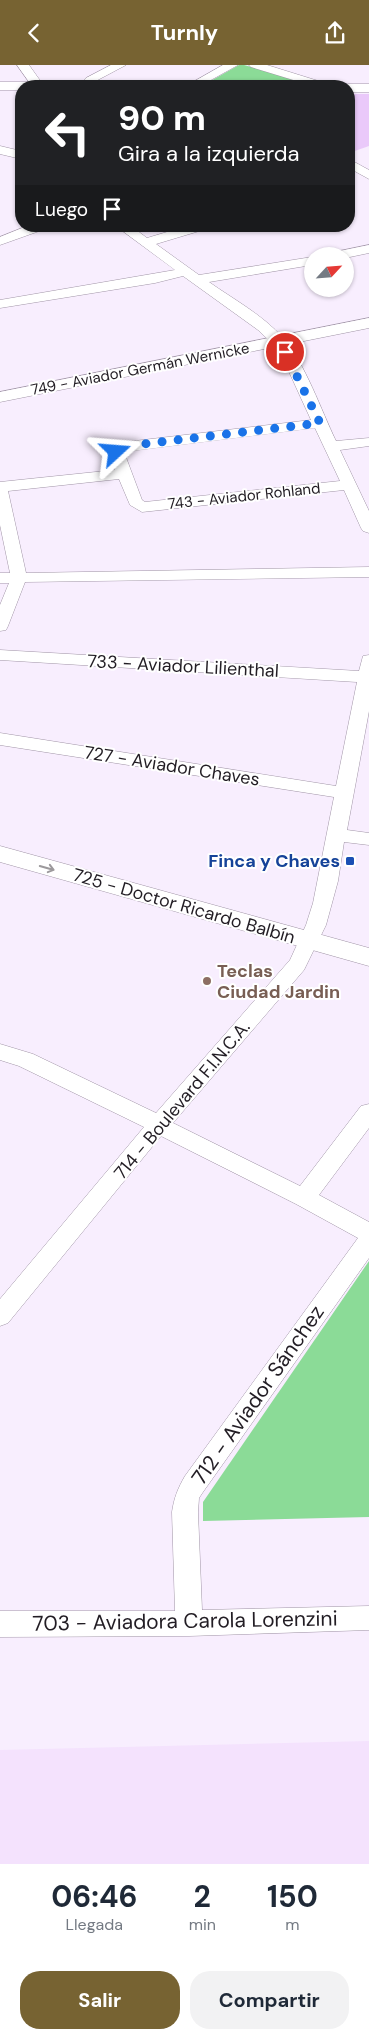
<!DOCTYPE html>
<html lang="es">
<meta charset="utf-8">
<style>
body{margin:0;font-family:"DM Sans",sans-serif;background:#f2f2f3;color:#1f2937;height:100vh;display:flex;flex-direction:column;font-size:19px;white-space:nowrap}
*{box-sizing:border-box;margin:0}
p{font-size:16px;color:#747a83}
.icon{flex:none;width:28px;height:28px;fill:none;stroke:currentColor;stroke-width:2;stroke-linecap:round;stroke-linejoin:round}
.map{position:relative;height:1799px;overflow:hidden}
.panel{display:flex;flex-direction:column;background:#fff;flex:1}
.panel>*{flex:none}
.guide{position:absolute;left:15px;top:15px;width:340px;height:152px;border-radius:20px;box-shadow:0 1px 4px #0004;background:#202124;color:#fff;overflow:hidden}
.needle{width:32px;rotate:64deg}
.buttons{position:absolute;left:304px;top:182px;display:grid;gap:10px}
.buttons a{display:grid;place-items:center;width:50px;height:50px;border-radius:50%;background:#fff;box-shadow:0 1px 4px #0004;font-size:25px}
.pin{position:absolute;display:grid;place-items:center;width:42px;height:42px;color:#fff;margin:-21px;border:2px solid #fff;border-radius:50%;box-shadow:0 1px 5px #0007}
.me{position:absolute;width:55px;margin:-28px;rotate:71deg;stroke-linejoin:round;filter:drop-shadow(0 0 4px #0008)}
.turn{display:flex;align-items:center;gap:18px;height:105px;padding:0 20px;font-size:22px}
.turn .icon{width:65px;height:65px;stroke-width:2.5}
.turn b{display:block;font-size:35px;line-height:42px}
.then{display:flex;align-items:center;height:48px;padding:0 20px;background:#0003;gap:10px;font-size:19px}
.eta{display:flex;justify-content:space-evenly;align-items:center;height:85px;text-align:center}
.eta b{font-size:30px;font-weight:700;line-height:35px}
.button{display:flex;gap:10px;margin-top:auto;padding:10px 20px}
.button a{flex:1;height:58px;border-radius:20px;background:#776332;color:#fff;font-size:20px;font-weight:700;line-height:58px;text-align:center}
.button a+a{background:#f2f2f3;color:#1f2937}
header{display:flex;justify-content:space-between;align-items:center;height:65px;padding:0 20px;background:#776332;color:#fff;font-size:22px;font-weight:700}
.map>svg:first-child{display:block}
</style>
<header><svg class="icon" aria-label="back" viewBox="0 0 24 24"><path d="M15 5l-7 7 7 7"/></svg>Turnly<svg class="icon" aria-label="share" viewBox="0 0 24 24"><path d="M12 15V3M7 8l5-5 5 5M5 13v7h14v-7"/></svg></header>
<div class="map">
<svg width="369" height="1799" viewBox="0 0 369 1799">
<rect width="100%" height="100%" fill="#f8eefe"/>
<polygon fill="#f4e2fd" points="369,1676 369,1799 0,1799 0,1685"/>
<g fill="#8bdb97">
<polygon points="239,0 244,0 309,18 207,18"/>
<polygon points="369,1196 369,1452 203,1456 203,1437"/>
</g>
<polygon fill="#eac9fa" points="349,29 369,29 369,81 349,88"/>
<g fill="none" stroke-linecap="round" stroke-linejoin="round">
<g stroke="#a195a7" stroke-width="1">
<g id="minor">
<polygon points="17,0 29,0 44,21 32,21"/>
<polygon points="111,0 126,0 94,17 92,21 80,21 86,13"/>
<polygon points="223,0 238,0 200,21 186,21"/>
<polygon points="249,0 267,0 328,19 330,21 313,21 251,2"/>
<polygon points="0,81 21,86 21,94 0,89"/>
<polygon points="349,94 369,105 369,114 349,103"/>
<polygon points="27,161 46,161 45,164 0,180 0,172"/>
<path d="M116 161H131L147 173 187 161H207L206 164 156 179 199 210 312 192V200L209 217C233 234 263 250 283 273 305 298 321 345 336 376L369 373V381L340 385 369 446V468L363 466 361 463 344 425 142 447 130 440 119 414 8 426 26 508 369 502V512L25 517 8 561 6 565 0 566V540L9 518H0V508H10L0 460V417L115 405 108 387 114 380 126 377 311 355 285 298 273 279 258 265 183 211 155 218 0 243V235L175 205ZM315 363 340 416 145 437 142 435 124 387Z"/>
<polygon points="369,180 369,188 345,193 345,191 328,191 330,188"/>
<path d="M0 585 359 606 363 591 369 590V646L347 765 369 768V780L344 777 338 816 326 860 304 905 173 1058 300 1121 361 1041 369 1039V1063L319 1130 369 1157V1193L203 1427 199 1433 198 1447 202 1545 369 1541V1565L189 1571 0 1572V1546H175L172 1447C174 1433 178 1423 185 1411L358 1173 296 1139 161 1071 8 1258 0 1261V1234L144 1062 19 1001 0 995V979L33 989 156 1048 290 895 306 860 313 838 334 732 0 680V668L336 721 357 617 0 595Z"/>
</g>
</g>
<g stroke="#a195a7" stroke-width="1">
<g id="tertiary">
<polygon points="0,17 101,17 106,18 108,21 21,21 21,25 0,25"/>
<polygon points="349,19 369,19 369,27 349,27 349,21 343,21"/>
<polygon points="369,253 369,263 0,337 0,327"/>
<polygon points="0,781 369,883 369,901 0,797"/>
</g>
</g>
<use href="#minor" fill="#fff" fill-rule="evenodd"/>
<use href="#tertiary" fill="#fff" fill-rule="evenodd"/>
</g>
<defs><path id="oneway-shaft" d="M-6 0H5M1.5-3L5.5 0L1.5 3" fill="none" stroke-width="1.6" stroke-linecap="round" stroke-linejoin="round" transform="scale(1.25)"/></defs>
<use stroke="#9c999c" href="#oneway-shaft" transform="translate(47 803) rotate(16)"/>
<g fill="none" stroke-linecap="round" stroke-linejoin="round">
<polyline stroke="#1a73e8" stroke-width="9" stroke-dasharray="0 16.2" points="116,387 119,383 126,381 320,358 285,287"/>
</g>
<rect fill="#1a4fb4" stroke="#fff" stroke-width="2" x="345" y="791" width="10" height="10" rx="2.5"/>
<circle fill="#8d6e63" stroke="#fff" stroke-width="2" cx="207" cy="916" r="5"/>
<g text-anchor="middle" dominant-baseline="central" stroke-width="4" stroke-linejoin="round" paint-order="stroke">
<g font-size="15" fill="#221d24" stroke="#fff">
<text transform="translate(140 304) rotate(-11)">749 - Aviador Germán Wernicke</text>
<text transform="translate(244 431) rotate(-6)">743 - Aviador Rohland</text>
</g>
<g font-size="18" fill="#221d24" stroke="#fff">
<text transform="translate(183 601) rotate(3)">733 - Aviador Lilienthal</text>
<text transform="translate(172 701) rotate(9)">727 - Aviador Chaves</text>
<text transform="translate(184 841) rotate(16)">725 - Doctor Ricardo Balbín</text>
<text transform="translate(182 1035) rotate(-50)">714 - Boulevard F.I.N.C.A.</text>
</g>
<g font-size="18" font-weight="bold" fill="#164399" stroke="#fff" text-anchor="end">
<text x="340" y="796">Finca y Chaves</text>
</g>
<g font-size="18" font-weight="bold" fill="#785e54" stroke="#fff" text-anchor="start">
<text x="217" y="906">Teclas<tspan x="217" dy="21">Ciudad Jardin</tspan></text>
</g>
<g font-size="21" fill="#221d24" stroke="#fff">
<text transform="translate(258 1330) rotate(-55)">712 - Aviador Sánchez</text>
<text transform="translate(185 1556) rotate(-1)">703 - Aviadora Carola Lorenzini</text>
</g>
</g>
</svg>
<div class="buttons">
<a><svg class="needle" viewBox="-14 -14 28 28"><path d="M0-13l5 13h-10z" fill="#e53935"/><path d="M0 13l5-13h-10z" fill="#747a83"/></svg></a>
</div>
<div class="pin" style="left:285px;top:287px;background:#d93025"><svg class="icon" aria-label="arrive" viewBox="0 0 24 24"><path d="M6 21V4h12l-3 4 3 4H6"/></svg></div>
<svg class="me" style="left:116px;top:387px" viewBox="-20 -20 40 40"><path d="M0-17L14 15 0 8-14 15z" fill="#1a73e8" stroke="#fff" stroke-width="4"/></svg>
<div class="guide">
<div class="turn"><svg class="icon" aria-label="left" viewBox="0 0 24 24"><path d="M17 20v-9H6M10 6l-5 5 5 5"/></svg><div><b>90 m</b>Gira a la izquierda</div></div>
<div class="then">Luego<svg class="icon" aria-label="arrive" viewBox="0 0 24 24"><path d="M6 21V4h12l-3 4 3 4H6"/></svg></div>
</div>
</div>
<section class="panel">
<div class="eta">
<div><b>06:46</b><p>Llegada</p></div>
<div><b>2</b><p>min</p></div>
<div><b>150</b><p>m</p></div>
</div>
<div class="button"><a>Salir</a><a>Compartir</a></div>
</section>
